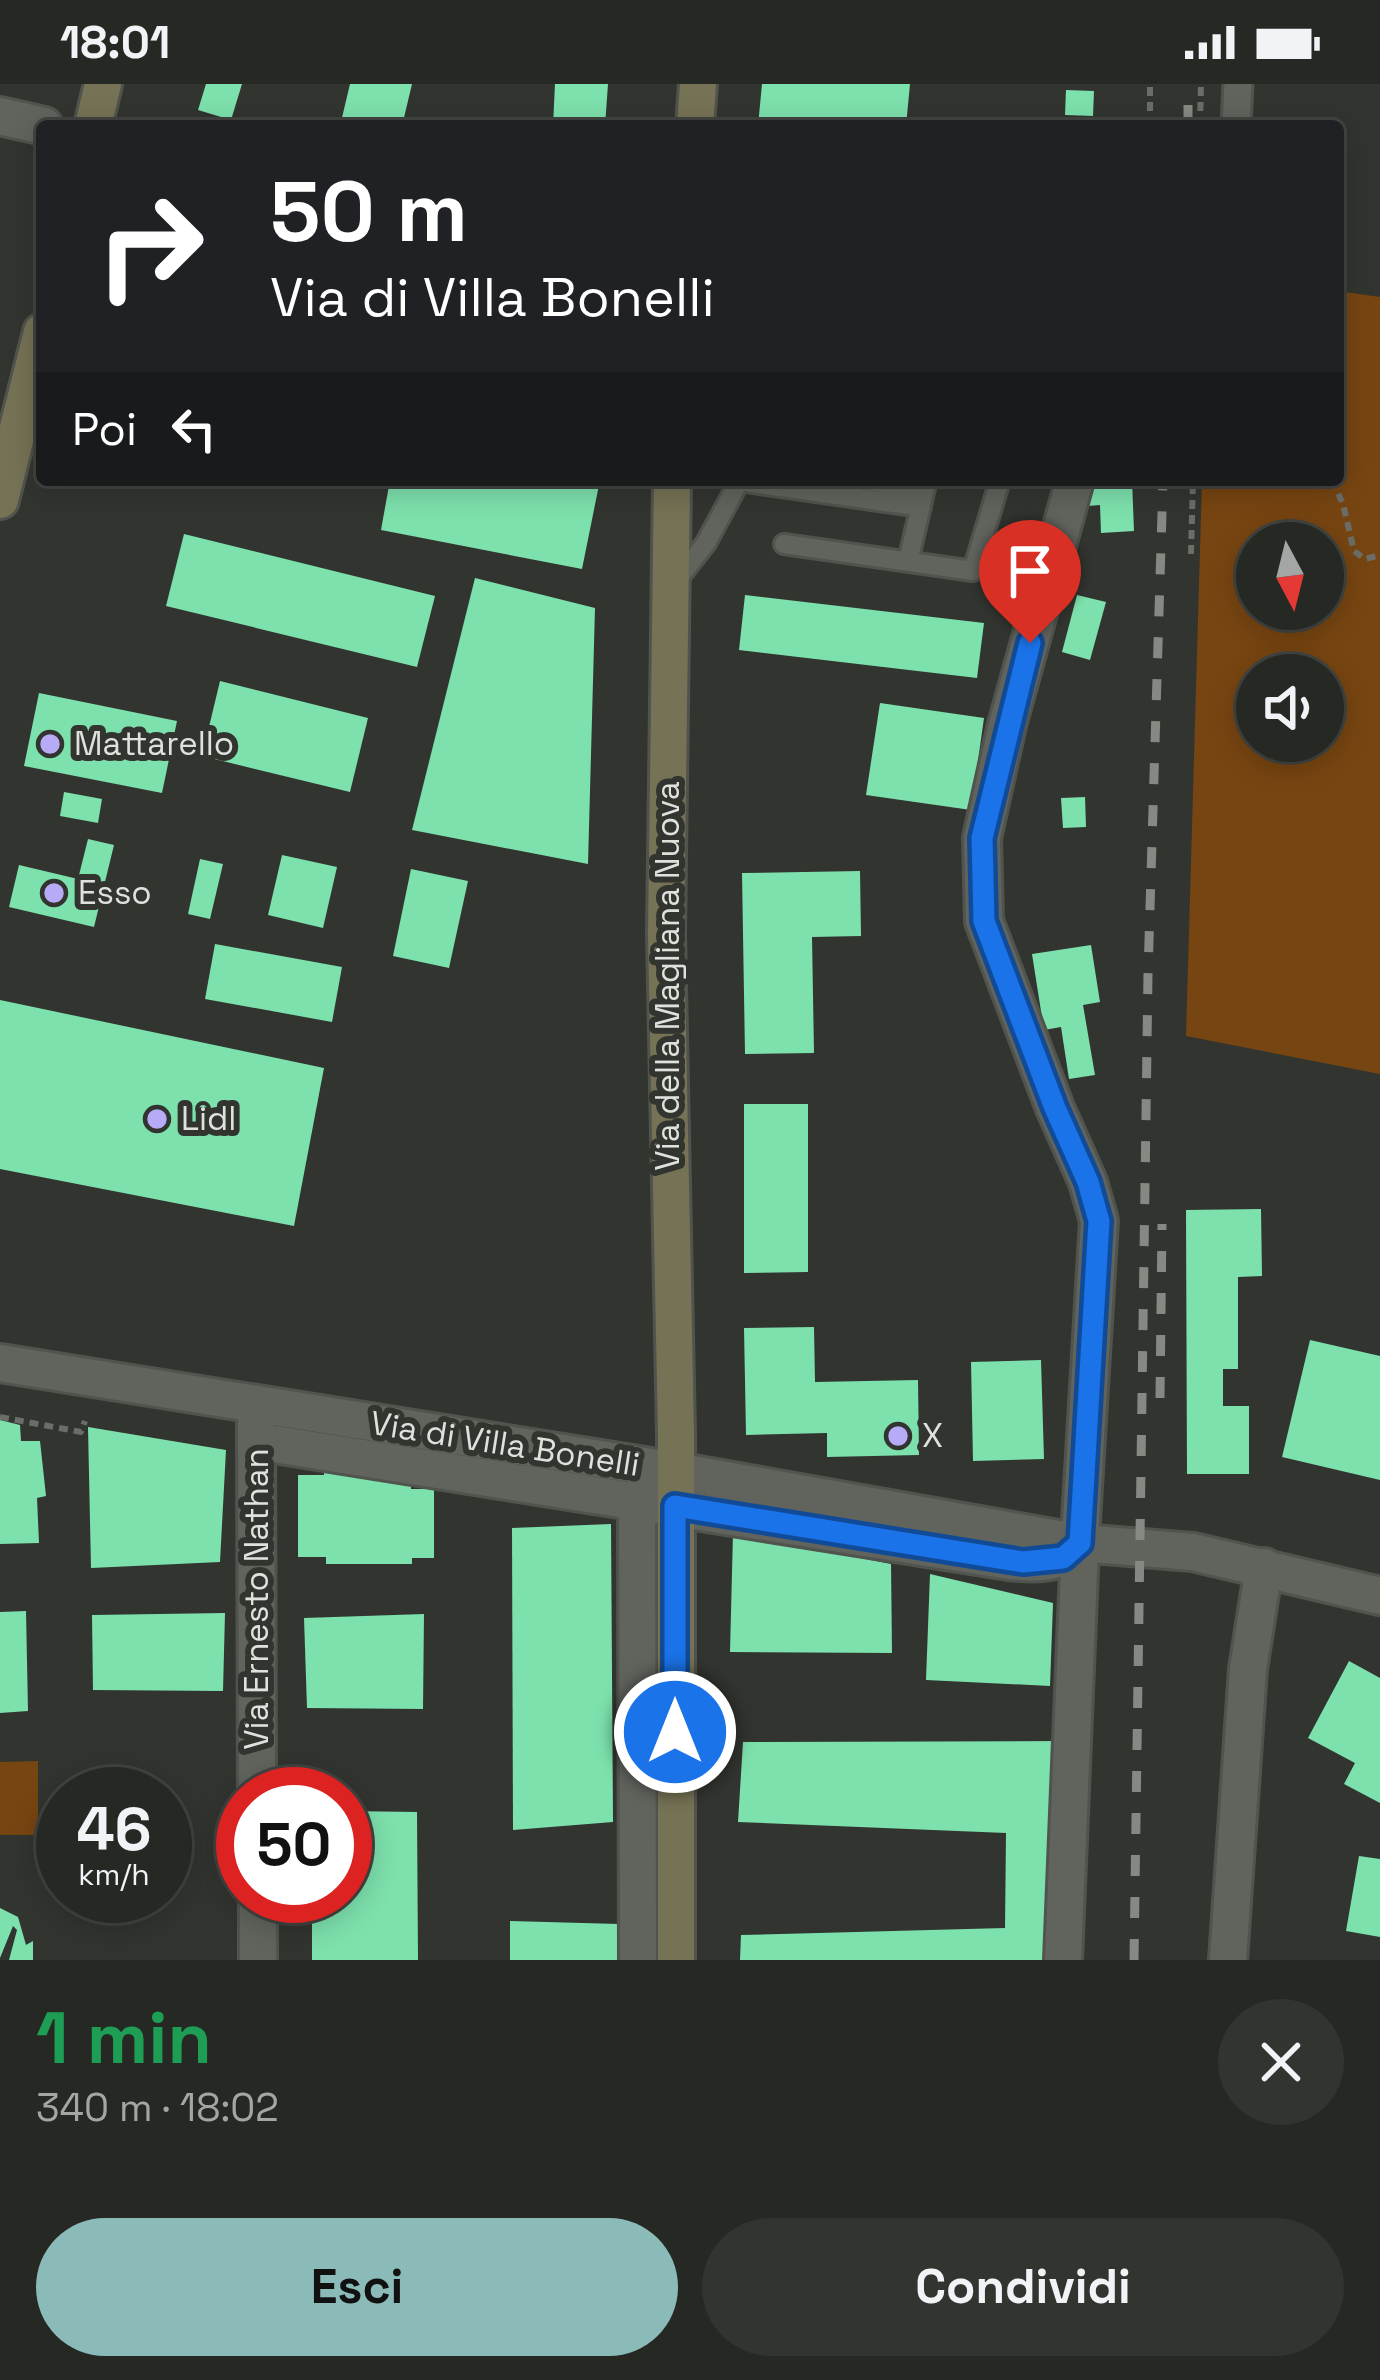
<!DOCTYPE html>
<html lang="it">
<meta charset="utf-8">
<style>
body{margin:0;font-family:"Space Grotesk",sans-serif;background:#323430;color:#f1f3f6;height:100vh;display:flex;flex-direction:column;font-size:45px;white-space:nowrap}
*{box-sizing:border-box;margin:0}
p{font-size:39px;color:#a4a6a6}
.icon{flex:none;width:66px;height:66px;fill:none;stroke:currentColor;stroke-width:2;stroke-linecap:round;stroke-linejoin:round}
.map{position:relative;height:1876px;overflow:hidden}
.sheet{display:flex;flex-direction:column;background:#262823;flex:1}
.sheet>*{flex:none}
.banner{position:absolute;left:36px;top:36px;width:1308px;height:366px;border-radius:12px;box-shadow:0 6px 30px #0003,0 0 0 3px #424441;background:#202124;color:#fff;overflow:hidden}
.needle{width:78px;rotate:173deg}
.fabs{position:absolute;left:1236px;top:438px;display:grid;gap:24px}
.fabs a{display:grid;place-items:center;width:108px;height:108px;border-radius:50%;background:#262823;box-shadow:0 6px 30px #0003,0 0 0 3px #424441;font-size:60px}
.speed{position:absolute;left:36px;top:1683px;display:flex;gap:24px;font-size:60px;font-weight:700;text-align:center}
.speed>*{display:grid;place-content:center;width:156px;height:156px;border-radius:50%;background:#262823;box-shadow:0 6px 30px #0003,0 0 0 3px #424441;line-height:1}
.speed small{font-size:30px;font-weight:400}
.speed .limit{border:18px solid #d22;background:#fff;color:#111}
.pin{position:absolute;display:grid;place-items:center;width:102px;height:102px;color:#fff;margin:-123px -51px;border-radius:50% 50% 50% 0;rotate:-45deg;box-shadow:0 0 12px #0007}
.pin .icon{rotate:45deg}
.me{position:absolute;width:132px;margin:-66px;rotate:0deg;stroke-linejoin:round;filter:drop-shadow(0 0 9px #0008)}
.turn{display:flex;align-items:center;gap:42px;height:252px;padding:0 36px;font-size:54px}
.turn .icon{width:156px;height:156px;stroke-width:2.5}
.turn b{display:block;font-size:84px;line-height:102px}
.then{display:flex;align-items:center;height:114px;padding:0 36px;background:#0003;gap:24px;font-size:45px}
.round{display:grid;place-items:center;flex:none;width:126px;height:126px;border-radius:63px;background:#323430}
.overview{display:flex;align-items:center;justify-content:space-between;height:204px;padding:0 36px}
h1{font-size:72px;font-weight:800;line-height:90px;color:#1e9e55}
.button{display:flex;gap:24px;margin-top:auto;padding:24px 36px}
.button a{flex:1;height:138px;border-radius:72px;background:#8bbbb9;color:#111;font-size:48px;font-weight:800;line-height:138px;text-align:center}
.button a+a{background:#323430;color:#f1f3f6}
.status{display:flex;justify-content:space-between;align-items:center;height:84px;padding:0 60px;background:#262823;direction:ltr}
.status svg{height:33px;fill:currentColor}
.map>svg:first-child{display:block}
</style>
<div class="status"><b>18:01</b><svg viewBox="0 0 49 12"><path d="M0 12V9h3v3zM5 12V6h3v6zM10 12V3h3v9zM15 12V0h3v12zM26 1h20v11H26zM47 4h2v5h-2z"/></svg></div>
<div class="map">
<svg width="1380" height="1876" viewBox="0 0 1380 1876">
<rect width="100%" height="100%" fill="#32352f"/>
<g fill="#774511" fill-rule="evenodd">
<path d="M1338 207 1380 213V990L1186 952 1202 396H1338ZM1257 459H1323V525H1257ZM1323 591V657H1257V591Z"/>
<polygon points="38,1677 38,1751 0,1751 0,1678"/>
</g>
<g fill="#7de1ad">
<polygon points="206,0 242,0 231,36 198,26"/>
<polygon points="350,0 412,0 402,42 340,42"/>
<polygon points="555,0 608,0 605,42 553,42"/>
<polygon points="762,0 910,0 906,42 758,42"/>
<polygon points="1066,6 1094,7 1093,32 1065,31"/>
<polygon points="390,396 600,396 582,485 381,446"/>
<polygon points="1087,396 1132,396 1134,447 1101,449 1100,421 1088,422"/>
<polygon points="184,450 435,512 417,583 166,522"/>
<polygon points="475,494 595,524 588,780 412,746"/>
<polygon points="745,511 984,539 977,594 739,566"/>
<polygon points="1077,511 1106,518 1090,576 1062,568"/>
<polygon points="220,597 368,634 350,708 202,672"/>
<polygon points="39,609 177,637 162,709 24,682"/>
<polygon points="880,619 984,634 971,726 866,711"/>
<polygon points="64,708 102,715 98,739 60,732"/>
<polygon points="1085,713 1086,743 1063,744 1061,714"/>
<polygon points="88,755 114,761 94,843 9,823 19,781 78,795"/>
<polygon points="282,771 337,783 323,844 268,831"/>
<polygon points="200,775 223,780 210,835 188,830"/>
<polygon points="411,785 468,797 449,884 393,872"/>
<polygon points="860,787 861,852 812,853 814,969 745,970 742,789"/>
<polygon points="215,860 342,883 332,938 205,915"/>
<polygon points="1091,861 1100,918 1083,921 1095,991 1069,995 1061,943 1044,946 1032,870"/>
<polygon points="0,916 324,984 294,1142 0,1085"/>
<polygon points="744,1020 808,1020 808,1188 744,1189"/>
<polygon points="1261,1125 1262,1192 1238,1193 1238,1285 1223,1285 1223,1322 1249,1322 1249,1390 1187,1390 1186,1126"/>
<polygon points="814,1243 815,1298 918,1296 919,1371 827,1373 827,1349 746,1351 744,1244"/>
<polygon points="1310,1256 1380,1272 1380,1396 1282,1373"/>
<polygon points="1041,1276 1044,1375 973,1377 971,1278"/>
<polygon points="0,1336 20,1341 21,1357 40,1357 46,1412 37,1414 39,1459 0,1460"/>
<polygon points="88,1343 226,1366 220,1478 91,1484"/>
<polygon points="324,1385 411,1385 411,1405 434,1405 434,1474 412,1474 412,1480 326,1480 326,1473 298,1473 298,1391 324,1391"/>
<polygon points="611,1440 613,1738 513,1746 512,1444"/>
<polygon points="733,1449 891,1480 892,1569 730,1568"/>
<polygon points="930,1490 1053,1519 1050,1602 926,1596"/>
<polygon points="26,1527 28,1627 0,1629 0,1528"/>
<polygon points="225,1529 223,1607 93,1606 92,1531"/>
<polygon points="424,1530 423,1625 307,1624 304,1534"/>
<polygon points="1349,1577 1380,1594 1380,1719 1344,1700 1355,1679 1308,1654"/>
<polygon points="1062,1657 1049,1876 740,1876 741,1851 1005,1844 1006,1749 738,1738 743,1658"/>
<polygon points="345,1727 417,1728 418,1876 312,1876 312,1812 345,1812"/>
<polygon points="1359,1772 1380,1775 1380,1853 1346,1847"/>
<polygon points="0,1824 18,1833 26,1861 33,1857 33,1876 9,1876 17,1846 13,1842 0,1874"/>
<polygon points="510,1837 619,1840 619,1876 510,1876"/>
</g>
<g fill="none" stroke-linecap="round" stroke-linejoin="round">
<g stroke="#51544e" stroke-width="24">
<g id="service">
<polyline points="863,396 924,407"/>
<polyline points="739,397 921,423"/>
<polyline points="784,460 973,487 1000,396"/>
<polyline points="908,477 927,396"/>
<polyline points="676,497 706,459 740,396"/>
</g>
</g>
<g stroke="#51544e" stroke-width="33">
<polyline id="pedestrian" points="1236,42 1238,0"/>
</g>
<g stroke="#51544e" stroke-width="42">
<g id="minor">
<polyline points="0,32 44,42"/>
<polyline points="256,1336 257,1710"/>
<path d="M256 1357 1009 1477C1038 1480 1059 1481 1080 1459"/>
<polyline points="258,1812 258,1876"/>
<polyline points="638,1876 637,1415 654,1403"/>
<polyline points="1063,1876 1081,1437 1099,1137 1088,1098 1055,1024 984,837 982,754 1007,641 1075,396"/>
<polyline points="1228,1876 1248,1585 1264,1483"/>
</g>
</g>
<g stroke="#51544e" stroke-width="42">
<polyline id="tertiary" points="0,1279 676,1387 1080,1459 1193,1468 1380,1512"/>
</g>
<g stroke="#51544e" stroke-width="42">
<g id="secondary">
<polyline points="93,42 103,0"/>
<polyline points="695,42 698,0"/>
<polyline points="672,396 666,850 676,1350 676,1876"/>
<polyline points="0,416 42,248"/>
</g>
</g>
<g stroke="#6b6d68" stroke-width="6" stroke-dasharray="9 6" stroke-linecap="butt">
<polyline points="1150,42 1150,0"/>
<polyline points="1200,42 1201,0"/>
<polyline points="1332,396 1343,420 1354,467 1365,475 1380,471"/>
<polyline points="1191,470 1193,396"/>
<polyline points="0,1333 81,1348 85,1337"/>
</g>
<use href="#service" stroke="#61645d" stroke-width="18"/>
<use href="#pedestrian" stroke="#61645d" stroke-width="27"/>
<use href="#minor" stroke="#61645d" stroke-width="36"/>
<use href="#tertiary" stroke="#61645d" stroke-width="36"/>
<use href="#secondary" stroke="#767255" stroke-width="36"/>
<g stroke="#868883" stroke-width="9" stroke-dasharray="21 21" stroke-linecap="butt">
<polyline points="1188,42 1188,0"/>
<polyline points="1160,1314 1162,1140"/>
<polyline points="1134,1876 1148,890 1163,396"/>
</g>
</g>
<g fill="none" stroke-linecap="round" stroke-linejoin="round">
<g stroke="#114b97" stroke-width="30">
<polyline id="route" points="675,1648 675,1422 1023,1478 1063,1474 1080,1459 1099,1137 1088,1098 1055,1024 984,837 982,754 1030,559"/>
</g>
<use href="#route" stroke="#1a73e8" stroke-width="21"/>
</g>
<g fill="#b7abf8" stroke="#32352f" stroke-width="4.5">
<circle cx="50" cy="660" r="12"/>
<circle cx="54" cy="809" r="12"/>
<circle cx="157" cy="1035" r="12"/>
<circle cx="898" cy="1352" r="12"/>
</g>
<g text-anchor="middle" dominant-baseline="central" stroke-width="12" stroke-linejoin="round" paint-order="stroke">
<g font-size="33" fill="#dfe1dd" stroke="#32352f" text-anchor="start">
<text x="74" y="660">Mattarello</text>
<text x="78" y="809">Esso</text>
<text x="181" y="1035">Lidl</text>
<text x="922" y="1352">X</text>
</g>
<g font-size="33" fill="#dfe1dd" stroke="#32352f">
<text transform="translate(668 892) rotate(-90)">Via della Magliana Nuova</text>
<text transform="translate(505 1360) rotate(9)">Via di Villa Bonelli</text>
<text transform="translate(257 1515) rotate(-90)">Via Ernesto Nathan</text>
</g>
</g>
</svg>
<div class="fabs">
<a><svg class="needle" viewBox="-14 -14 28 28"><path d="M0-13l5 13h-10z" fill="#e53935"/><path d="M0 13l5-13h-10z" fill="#a4a6a6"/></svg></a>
<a><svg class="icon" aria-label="sound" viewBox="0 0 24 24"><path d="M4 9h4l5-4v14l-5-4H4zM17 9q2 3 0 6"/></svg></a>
</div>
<div class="speed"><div>46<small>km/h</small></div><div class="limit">50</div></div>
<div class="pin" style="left:1030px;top:559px;background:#d93025"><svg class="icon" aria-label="arrive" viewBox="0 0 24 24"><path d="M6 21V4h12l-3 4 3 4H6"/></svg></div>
<svg class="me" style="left:675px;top:1648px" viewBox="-20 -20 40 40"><circle r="17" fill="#1a73e8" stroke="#fff" stroke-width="3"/><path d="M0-11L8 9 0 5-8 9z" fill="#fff"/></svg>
<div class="banner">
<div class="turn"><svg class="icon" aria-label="right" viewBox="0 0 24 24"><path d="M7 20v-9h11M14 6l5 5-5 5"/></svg><div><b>50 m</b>Via di Villa Bonelli</div></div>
<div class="then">Poi<svg class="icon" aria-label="left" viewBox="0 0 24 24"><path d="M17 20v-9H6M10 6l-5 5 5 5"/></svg></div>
</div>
</div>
<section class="sheet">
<div class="overview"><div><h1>1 min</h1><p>340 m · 18:02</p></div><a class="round"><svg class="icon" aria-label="close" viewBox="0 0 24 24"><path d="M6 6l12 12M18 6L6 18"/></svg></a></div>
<div class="button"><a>Esci</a><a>Condividi</a></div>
</section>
